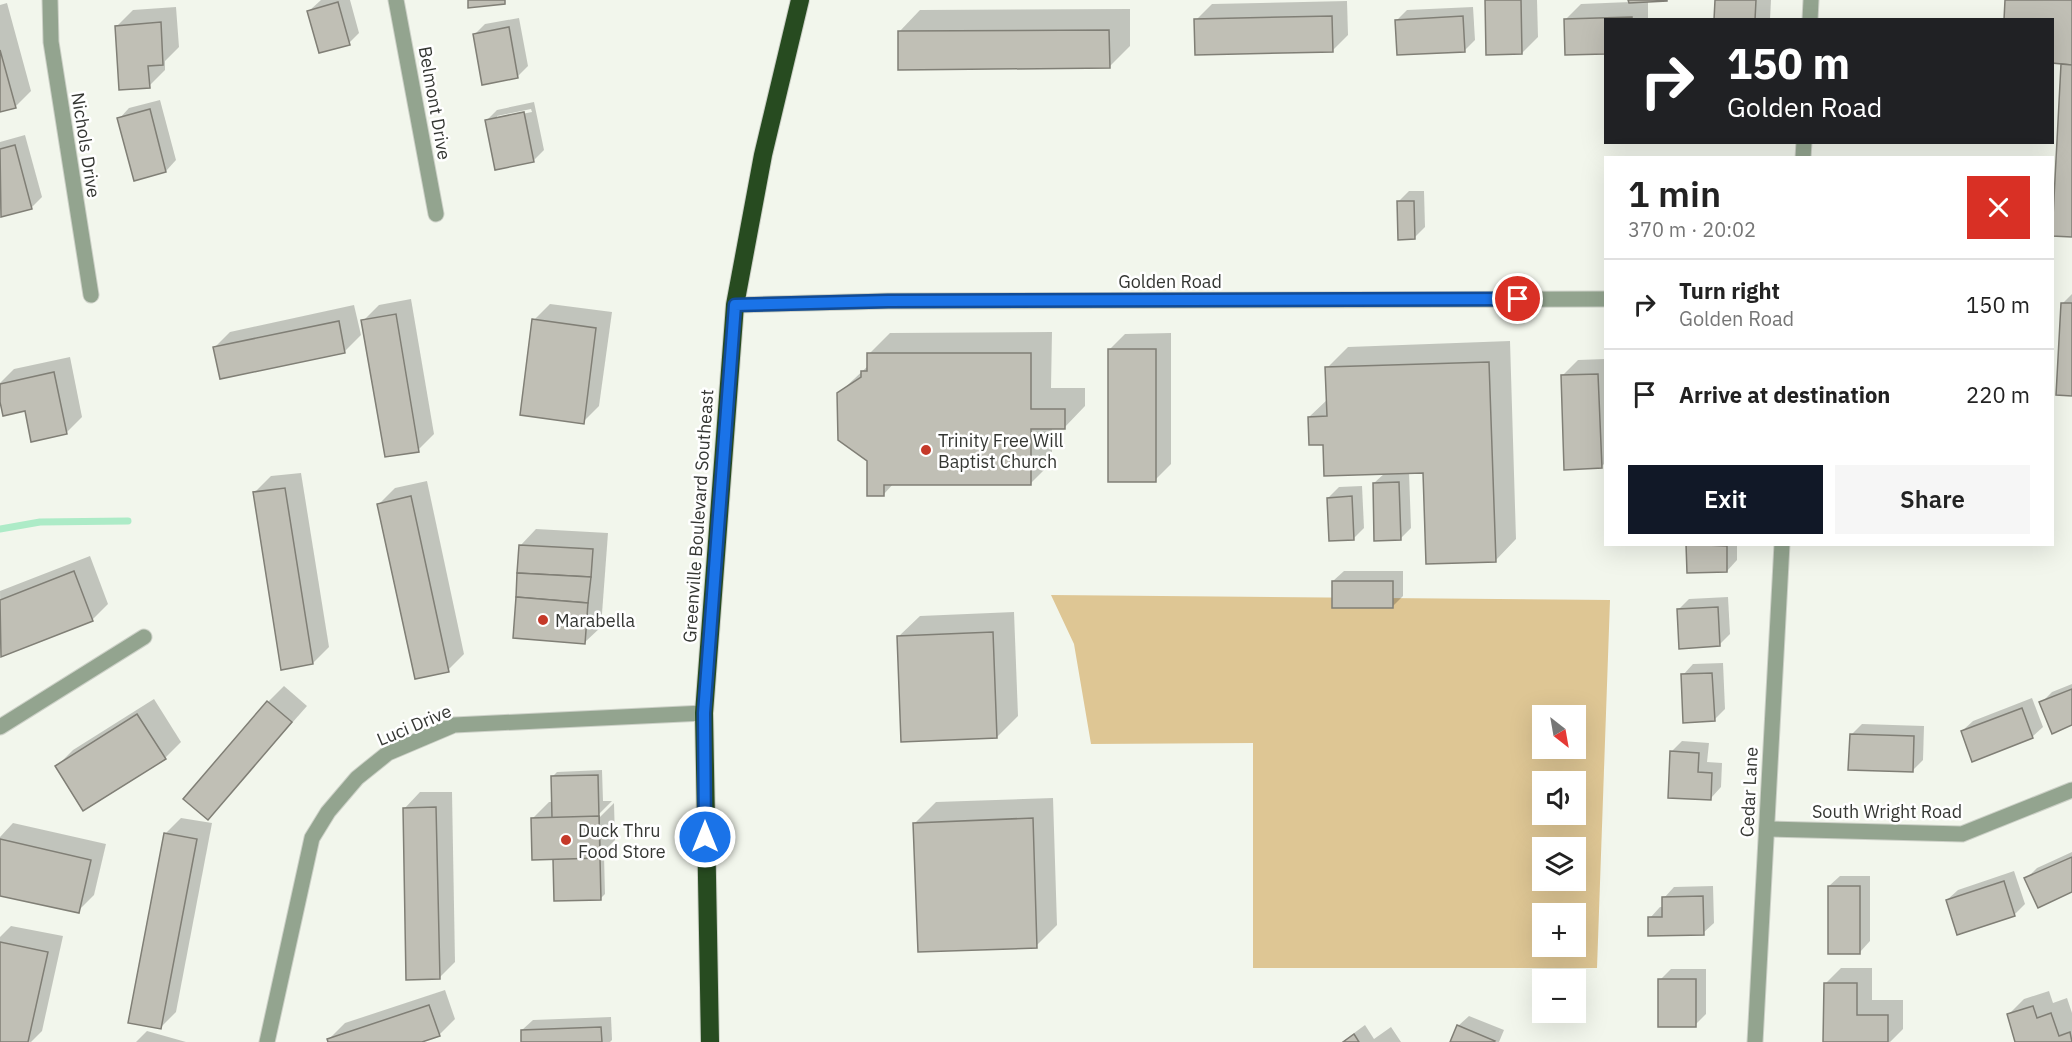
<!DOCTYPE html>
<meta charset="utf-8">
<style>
body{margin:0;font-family:"IBM Plex Sans",sans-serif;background:#f6f6f6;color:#222;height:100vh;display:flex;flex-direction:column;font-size:22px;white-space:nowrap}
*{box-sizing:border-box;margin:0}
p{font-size:20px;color:#767676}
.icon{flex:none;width:33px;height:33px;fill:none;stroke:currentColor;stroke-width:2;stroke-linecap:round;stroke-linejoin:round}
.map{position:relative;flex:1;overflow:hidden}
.drawer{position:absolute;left:1604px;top:156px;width:450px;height:390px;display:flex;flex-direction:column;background:#fff;border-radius:0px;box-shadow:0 6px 24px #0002}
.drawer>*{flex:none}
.hud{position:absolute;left:1604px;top:18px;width:450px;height:126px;border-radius:0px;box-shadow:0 6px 24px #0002;background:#202124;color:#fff;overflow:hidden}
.needle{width:39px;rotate:149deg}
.tools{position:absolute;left:1532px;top:705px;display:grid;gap:12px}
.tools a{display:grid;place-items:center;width:54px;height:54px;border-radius:0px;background:#fff;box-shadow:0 6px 24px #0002;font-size:30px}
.pin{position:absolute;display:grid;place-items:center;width:51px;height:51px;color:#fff;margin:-26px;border:3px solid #fff;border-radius:50%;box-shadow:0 2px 6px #0007}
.me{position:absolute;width:66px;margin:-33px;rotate:0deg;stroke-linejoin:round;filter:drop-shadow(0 0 4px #0008)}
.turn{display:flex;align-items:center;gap:21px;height:126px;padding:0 24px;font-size:27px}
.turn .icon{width:78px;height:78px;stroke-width:2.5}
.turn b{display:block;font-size:42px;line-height:51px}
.round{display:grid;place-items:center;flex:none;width:63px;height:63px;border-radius:0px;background:#f6f6f6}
.overview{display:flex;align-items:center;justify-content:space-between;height:102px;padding:0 24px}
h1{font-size:36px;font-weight:600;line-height:45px}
.primary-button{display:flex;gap:12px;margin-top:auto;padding:12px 24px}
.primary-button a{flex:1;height:69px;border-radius:0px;background:#111827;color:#fff;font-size:24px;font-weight:600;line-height:69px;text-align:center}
.primary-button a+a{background:#f6f6f6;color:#222}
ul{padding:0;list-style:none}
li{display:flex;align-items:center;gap:18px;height:90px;padding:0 24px;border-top:2px solid #e0e0e0}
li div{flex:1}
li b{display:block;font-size:22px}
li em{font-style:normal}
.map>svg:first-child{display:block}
</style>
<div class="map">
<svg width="2072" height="1042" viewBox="0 0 2072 1042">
<rect width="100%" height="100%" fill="#f2f6ec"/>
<path fill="#dec694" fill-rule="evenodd" d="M1051 595 1610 600 1597 968H1253V743L1091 744 1074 644ZM1542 716H1575V748H1542ZM1542 782H1575V814H1542ZM1542 848H1575V880H1542ZM1542 914H1575V946H1542Z"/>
<g fill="#0003" fill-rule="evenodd">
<polygon points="321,0 350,0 359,33 349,43 309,11"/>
<polygon points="1487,0 1537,0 1538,37 1522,53"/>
<polygon points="1630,0 1661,0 1648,0 1648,20 1605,20 1605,52 1565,20 1581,4 1630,2"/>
<polygon points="1716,0 1771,0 1770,20 1716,20"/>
<polygon points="1347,1 1348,35 1332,51 1196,20 1212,4"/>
<polygon points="7,3 31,91 15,107 0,111 0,5"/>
<polygon points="176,7 179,47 165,61 165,70 149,86 117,26 133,10"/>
<polygon points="1473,7 1475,40 1464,51 1397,20 1407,10"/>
<polygon points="1130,9 1130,46 1109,67 899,32 920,10"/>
<polygon points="519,18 528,66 517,77 474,35 485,24"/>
<polygon points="160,100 176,160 166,171 119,119 129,108"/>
<path d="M534 102 544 150 533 161 487 120 497 110ZM531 109 532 112 497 119V116Z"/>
<polygon points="25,135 42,197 31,208 2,215 0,208 0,142"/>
<polygon points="1409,191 1424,191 1425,227 1415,237 1398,202"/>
<polygon points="2072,294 2072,394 2063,303"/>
<polygon points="411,299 434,434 418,450 363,321 379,305"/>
<polygon points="550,304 612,312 599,406 583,422 534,320"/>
<polygon points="354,305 361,335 345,351 214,348 230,332"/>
<polygon points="1052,332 1051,388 1085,388 1085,406 1064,428 1052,428 1052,462 1031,483 894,483 884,494 838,394 869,365 869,354 890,333"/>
<polygon points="1171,333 1171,464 1155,480 1109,350 1125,334"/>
<polygon points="1510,341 1516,539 1495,561 1424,471 1409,472 1411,528 1400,539 1374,483 1385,473 1325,443 1309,417 1328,399 1327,368 1348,347"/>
<polygon points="70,357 82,417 66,433 0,395 0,383 14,369"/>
<polygon points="1605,359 1605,463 1601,467 1562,376 1578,360"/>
<polygon points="301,473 329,647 313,663 255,492 271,476"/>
<polygon points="427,481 464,654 448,670 379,504 395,488"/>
<polygon points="1362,486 1364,528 1353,539 1328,498 1339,487"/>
<polygon points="536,529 608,533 601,627 584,643 520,546"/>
<polygon points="1688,544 1737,544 1737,560 1727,571"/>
<polygon points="90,556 108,604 92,620 1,655 0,591"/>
<polygon points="1344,571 1403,571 1403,596 1392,607 1333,581"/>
<polygon points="1728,597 1730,634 1719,645 1678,610 1689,599"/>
<polygon points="1014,612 1018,716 997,737 898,637 920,616"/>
<polygon points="1723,663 1725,709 1714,720 1683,675 1693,664"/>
<polygon points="2072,684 2072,724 2041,703 2052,692"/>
<polygon points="284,686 307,706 208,818 268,702"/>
<polygon points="2032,698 2043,727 2032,737 1962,731 1973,721"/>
<polygon points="154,699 181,742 165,758 57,766 73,750"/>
<polygon points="1862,724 1924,726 1923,760 1912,771 1851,735"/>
<polygon points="1682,741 1709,743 1707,762 1722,763 1721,787 1711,798 1671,752"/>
<polygon points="602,770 603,801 612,801 593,820 595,822 614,803 615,840 598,857 598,861 604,855 605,894 601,898 554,858 533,818 549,802 553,802 552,777 557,772"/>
<polygon points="420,792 452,792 455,962 439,978 404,809"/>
<polygon points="1053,798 1057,925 1036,946 915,823 936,802"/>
<polygon points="181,818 212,823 176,1012 160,1028 165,834"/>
<polygon points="13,823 106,844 94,895 78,911 0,894 0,837"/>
<polygon points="2072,852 2072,891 2026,879 2037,868"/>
<polygon points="2014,871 2025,904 2014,915 1947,900 1958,890"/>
<polygon points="1840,876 1870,876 1870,941 1860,952 1829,886"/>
<polygon points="1713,886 1714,923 1703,933 1650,918 1660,907 1664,907 1664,898 1674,887"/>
<polygon points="11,926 63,936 42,1031 31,1042 0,1041 0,937"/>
<polygon points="1841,968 1872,968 1872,1000 1903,1000 1903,1029 1890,1042 1825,1042 1825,984"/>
<polygon points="1671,969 1706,969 1706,1014 1695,1025 1660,980"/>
<polygon points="445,990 455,1019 439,1035 417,1042 329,1042 329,1039 345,1023"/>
<polygon points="2049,991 2053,1003 2067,998 2072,1013 2072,1042 2017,1042 2008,1015 2024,999"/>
<polygon points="1469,1016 1504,1030 1499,1042 1452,1042 1458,1026"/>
<polygon points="611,1017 612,1040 610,1042 522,1042 522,1030 533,1020"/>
<polygon points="1365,1025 1374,1039 1391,1027 1401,1042 1342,1042"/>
<polygon points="147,1031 186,1042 136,1042"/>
</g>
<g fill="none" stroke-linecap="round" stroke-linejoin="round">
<polyline stroke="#adebc7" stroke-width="7" points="0,529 40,522 128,521"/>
</g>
<g fill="#c0bfb5" stroke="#807f76" stroke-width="1.5">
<polygon points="468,0 505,0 505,4 468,8"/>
<polygon points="1485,0 1521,0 1522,54 1486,55"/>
<polygon points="1628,0 1667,0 1667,1 1629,3"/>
<polygon points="1715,0 1756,0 1755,20 1714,20"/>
<polygon points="2005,0 2072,0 2072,65 2052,63 2052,20 2004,20"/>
<polygon points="338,2 350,45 319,53 307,11"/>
<polygon points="1332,16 1333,52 1195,55 1194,19"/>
<polygon points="1463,16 1465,52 1397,55 1395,20"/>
<polygon points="1632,17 1632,20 1605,20 1605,54 1565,55 1564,19"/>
<polygon points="161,22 163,65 148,66 150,88 119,90 115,26"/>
<polygon points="509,27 518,78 482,85 473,34"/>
<polygon points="1109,30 1110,68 898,70 898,31"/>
<polygon points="0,50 16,108 0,112"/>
<polygon points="2061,64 2072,65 2072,237 2052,236"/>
<polygon points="150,109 166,172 134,181 117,118"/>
<polygon points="524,112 534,162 495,170 485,120"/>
<polygon points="15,145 32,209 1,217 0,149"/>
<polygon points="1397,201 1414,201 1415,239 1398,240"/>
<polygon points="2061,303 2072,303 2072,396 2056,395"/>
<polygon points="396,314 419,452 385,457 361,320"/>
<polygon points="532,319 596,328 584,424 520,415"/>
<polygon points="339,321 345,353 220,379 213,347"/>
<rect x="1108" y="349" width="48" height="133"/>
<polygon points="867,353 1031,353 1031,409 1065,409 1065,429 1031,429 1031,485 884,485 884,496 867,496 867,461 838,440 837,393 861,377 861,371 867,371"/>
<polygon points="1489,362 1496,562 1426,564 1423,473 1324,476 1323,445 1309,445 1308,417 1327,416 1325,367"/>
<polygon points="54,372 67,434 31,442 25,411 3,416 0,402 0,384"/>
<polygon points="1598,374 1602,468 1564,470 1561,375"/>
<polygon points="1399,482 1401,540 1374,541 1373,483"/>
<polygon points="285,488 313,664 281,670 253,492"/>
<polygon points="411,496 449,672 415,679 377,504"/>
<polygon points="1352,496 1354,540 1329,541 1327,498"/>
<polygon points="1686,544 1727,546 1727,572 1687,573"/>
<polygon points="519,545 593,549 591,577 517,573"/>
<polygon points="74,571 93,621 1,657 0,600"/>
<polygon points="517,573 591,577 588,603 516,597"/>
<rect x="1332" y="581" width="61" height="27"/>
<polygon points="516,597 588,603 585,644 513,638"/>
<polygon points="1718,607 1720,646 1679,649 1677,609"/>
<polygon points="993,632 997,738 901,742 897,636"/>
<polygon points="1712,673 1715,721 1683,723 1681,674"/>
<polygon points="2072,689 2072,725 2052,734 2039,702"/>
<polygon points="267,701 292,722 208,820 183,799"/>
<polygon points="2022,708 2033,738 1972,762 1961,731"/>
<polygon points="137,714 166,759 83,811 55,766"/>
<polygon points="1850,734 1914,736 1913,772 1848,770"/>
<polygon points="1670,751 1699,753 1698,772 1712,773 1711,800 1668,798"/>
<polygon points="598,775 601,900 554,901 551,776"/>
<polygon points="436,807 440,979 406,980 403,808"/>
<polygon points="599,816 600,858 532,860 531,818"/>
<polygon points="1033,818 1037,948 918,952 913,823"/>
<polygon points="164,833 197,839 161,1029 128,1023"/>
<polygon points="0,839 91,860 79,913 0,896"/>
<polygon points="2072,857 2072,892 2038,908 2024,878"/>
<polygon points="2004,881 2015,916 1957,935 1946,900"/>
<rect x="1828" y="886" width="32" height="68"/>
<polygon points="1703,896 1704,935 1648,936 1648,917 1662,917 1662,897"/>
<polygon points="0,942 48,952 28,1042 0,1042"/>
<rect x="1658" y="979" width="38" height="48"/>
<polygon points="1824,983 1857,983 1857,1015 1888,1015 1888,1042 1823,1042"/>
<polygon points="429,1005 440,1036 422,1042 328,1042 327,1039"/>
<polygon points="2033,1006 2037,1018 2051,1013 2059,1036 2070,1032 2072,1042 2015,1042 2007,1014"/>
<polygon points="1457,1025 1495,1041 1494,1042 1450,1042"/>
<polygon points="601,1027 602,1042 521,1042 521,1030"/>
<polygon points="1354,1034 1359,1042 1343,1042"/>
</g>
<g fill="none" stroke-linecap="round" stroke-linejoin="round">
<g stroke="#ccd0c7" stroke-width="17">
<g id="minor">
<polyline points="50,0 51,42 91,295"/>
<polyline points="396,0 436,214"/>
<polyline points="1810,20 1811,0"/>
<polyline points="1803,158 1804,142"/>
<polyline points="735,305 888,301 1605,299"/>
<polyline points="0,727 144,637"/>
<polyline points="1767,829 1962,834 2072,790"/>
<polyline points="267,1042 312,838 328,812 357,778 388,753 454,725 704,713"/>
<polyline points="1755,1042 1782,544"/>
</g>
</g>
<g stroke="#ccd0c7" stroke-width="20">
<polyline id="highway" points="710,1042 704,713 735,305 763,155 800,0"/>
</g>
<use href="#minor" stroke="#93a48f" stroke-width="15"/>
<use href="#highway" stroke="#274b20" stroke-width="18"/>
</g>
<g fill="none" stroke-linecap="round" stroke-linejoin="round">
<g stroke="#114b97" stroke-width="15">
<polyline id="route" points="705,837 704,713 735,305 888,301 1518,299"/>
</g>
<use href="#route" stroke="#1a73e8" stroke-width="10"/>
</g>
<g fill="#c53929" stroke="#fff" stroke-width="2">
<circle cx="926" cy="450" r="6"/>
<circle cx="543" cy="620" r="6"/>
<circle cx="566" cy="840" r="6"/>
</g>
<g text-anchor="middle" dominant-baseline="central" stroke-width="5" stroke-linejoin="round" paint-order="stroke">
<g font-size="18" fill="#353733" stroke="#fff">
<text transform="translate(435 103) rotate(80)">Belmont Drive</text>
<text transform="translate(86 145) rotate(81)">Nichols Drive</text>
<text x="1170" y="281">Golden Road</text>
<text transform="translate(698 516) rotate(-86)">Greenville Boulevard Southeast</text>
<text transform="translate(414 725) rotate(-23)">Luci Drive</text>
<text transform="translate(1749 792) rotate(-87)">Cedar Lane</text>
<text x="1887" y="811">South Wright Road</text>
</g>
<g font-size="18" fill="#353733" stroke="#fff" text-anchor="start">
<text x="938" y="440">Trinity Free Will<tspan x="938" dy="21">Baptist Church</tspan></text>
<text x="555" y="620">Marabella</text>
<text x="578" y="830">Duck Thru<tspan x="578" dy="21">Food Store</tspan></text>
</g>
</g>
</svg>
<div class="tools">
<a><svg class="needle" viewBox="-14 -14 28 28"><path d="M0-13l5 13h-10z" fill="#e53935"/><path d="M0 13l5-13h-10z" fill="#767676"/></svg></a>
<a><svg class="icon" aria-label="sound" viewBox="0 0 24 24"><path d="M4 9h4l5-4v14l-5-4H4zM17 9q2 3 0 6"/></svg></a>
<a><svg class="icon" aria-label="layers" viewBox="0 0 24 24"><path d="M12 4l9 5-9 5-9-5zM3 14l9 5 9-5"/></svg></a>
<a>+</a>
<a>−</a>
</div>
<div class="pin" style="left:1518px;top:299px;background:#d93025"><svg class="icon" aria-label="arrive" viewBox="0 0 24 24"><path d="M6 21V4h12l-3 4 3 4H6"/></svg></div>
<svg class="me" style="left:705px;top:837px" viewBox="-20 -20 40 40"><circle r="17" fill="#1a73e8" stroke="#fff" stroke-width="3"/><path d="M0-11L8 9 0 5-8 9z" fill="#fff"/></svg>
<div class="hud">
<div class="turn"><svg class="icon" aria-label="right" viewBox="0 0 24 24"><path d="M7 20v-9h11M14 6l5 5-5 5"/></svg><div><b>150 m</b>Golden Road</div></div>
</div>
<section class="drawer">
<div class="overview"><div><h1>1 min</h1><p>370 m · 20:02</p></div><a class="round" style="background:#d93025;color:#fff"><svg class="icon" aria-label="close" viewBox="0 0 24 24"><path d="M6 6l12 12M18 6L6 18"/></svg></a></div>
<ul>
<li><svg class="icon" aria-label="right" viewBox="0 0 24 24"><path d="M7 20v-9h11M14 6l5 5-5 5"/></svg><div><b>Turn right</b><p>Golden Road</p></div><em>150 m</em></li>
<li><svg class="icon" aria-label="arrive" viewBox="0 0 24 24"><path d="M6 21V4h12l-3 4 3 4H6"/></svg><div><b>Arrive at destination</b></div><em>220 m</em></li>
</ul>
<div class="primary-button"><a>Exit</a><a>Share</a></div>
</section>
</div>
